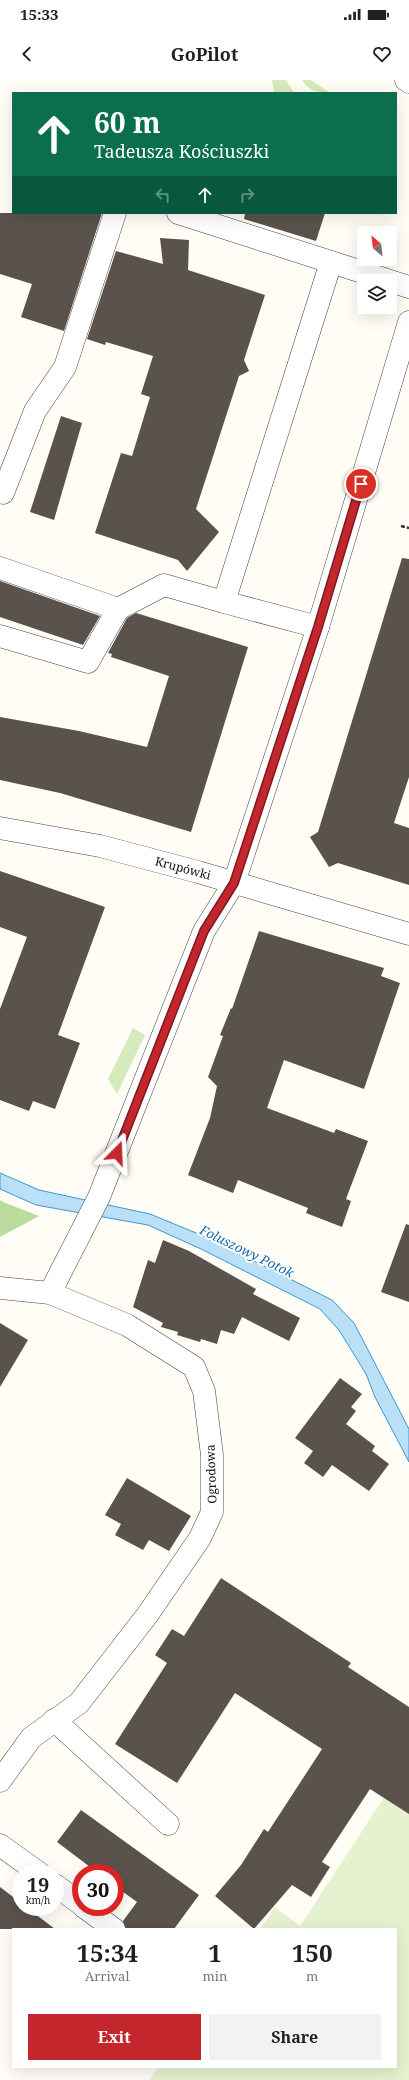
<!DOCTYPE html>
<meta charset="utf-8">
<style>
body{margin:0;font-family:"Noto Serif",serif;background:#f2f2f2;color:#202124;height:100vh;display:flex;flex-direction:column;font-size:15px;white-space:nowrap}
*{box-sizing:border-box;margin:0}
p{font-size:13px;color:#757577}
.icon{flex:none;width:22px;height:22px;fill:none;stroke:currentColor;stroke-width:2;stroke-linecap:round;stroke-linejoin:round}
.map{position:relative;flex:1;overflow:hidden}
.panel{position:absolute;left:12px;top:1848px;width:385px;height:140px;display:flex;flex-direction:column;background:#fff;border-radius:0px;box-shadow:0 4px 16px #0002}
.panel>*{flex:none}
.guide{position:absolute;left:12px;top:12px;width:385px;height:122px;border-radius:0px;box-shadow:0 4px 16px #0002;background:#0b6e4f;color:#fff;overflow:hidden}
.needle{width:26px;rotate:332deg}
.controls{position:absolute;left:357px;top:146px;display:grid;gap:8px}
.controls a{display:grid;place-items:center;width:40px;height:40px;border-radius:0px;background:#fff;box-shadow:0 4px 16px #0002;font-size:20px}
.speed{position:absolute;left:12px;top:1784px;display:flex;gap:8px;font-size:20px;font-weight:700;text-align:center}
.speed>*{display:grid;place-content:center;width:52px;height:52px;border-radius:50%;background:#fff;box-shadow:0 4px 16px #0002;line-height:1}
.speed small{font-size:10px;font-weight:400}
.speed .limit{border:6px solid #d22;background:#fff;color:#111}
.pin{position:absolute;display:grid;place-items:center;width:34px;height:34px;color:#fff;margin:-17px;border:2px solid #fff;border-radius:50%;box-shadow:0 1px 4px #0007}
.me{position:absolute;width:44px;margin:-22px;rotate:21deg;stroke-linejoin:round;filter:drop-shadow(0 0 3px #0008)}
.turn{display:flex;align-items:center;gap:14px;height:84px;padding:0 16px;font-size:18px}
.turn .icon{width:52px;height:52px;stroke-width:2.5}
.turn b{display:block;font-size:28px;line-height:34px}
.lanes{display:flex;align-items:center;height:38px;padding:0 16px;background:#0003;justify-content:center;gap:20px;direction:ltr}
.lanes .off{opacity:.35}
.eta{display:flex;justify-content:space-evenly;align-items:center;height:68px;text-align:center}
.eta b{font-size:24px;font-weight:700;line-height:28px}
.action{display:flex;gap:8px;margin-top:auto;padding:8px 16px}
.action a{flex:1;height:46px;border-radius:0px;background:#c4262e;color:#fff;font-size:16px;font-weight:700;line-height:46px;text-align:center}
.action a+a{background:#f2f2f2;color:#202124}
.status{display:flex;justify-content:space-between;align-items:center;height:28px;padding:0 20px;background:#fff;direction:ltr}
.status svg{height:11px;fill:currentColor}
header{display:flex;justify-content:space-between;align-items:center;height:52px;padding:0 16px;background:#fff;font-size:18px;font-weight:700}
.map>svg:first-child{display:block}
</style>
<div class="status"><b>15:33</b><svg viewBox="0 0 49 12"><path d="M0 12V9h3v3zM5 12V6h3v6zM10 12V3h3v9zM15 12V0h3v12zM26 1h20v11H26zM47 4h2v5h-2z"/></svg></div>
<header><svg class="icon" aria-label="back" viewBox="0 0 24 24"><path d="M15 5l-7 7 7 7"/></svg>GoPilot<svg class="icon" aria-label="heart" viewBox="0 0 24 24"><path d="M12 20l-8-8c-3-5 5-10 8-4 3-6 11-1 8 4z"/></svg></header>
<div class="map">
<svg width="409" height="2000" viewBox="0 0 409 2000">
<rect width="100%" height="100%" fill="#fffdf5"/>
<g fill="#d5ebbd">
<polygon points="272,0 286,0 294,13 274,13"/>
<path d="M302 0H311L330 13C317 13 309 11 302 0Z"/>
<polygon points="133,948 145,955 117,1014 108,999"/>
</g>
<polygon fill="#b9dc9c" points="0,1120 3,1122 39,1136 0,1157"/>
<polygon fill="#e6f2cf" points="409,1679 409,2000 149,2000 159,1987 396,1987 396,1849 260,1849 275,1827 300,1846"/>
<polygon fill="#b9e0f7" stroke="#3f96cf" points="0,1093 39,1110 150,1134 206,1157 332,1220 354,1243 409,1349 409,1382 375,1317 366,1294 339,1250 320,1229 201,1169 148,1145 36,1125 0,1109"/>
<g fill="#5a524d">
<polygon points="0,133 102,133 64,251 21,237 32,204 0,194"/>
<polygon points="245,133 325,133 316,161 244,139"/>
<polygon points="160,158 189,160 188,190 265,215 244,280 249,291 239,296 196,429 219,452 187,491 178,480 95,453 121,373 132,376 150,317 141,314 153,276 106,262 105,265 87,259 116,171 163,184"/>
<polygon points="61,336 82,343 54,440 30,432"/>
<polygon points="402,478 409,479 409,697 394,743 409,748 409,805 338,783 329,787 310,757 318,752"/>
<polygon points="0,501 100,536 83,565 0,537"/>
<polygon points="136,533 248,567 191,752 60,713 0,700 0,637 79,651 147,667 169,596 111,577 112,574 108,573 127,538"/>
<polygon points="0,791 105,827 58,955 80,963 55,1029 33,1021 29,1031 0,1020 0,929 27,857 0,847"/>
<polygon points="259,851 384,888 381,896 400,903 364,1009 284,980 267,1028 334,1053 336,1049 368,1061 346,1119 351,1121 342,1147 306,1133 308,1128 238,1100 233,1113 188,1095 210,1038 217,1006 208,997 223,956 220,955 231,928 232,929"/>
<polygon points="406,1144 409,1145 409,1222 381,1212"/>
<polygon points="163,1160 189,1171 256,1209 253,1214 300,1238 289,1261 242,1237 234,1254 221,1250 217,1264 201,1259 200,1262 177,1255 178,1252 161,1247 163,1243 133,1227 148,1180 155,1183"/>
<polygon points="0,1243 28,1260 0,1307"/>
<polygon points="340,1298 362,1314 351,1327 356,1331 346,1344 375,1366 372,1371 389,1384 369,1411 332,1385 323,1397 304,1383 313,1371 295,1358"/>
<polygon points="127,1398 191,1436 169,1471 149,1460 143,1470 115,1455 121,1444 105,1435"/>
<polygon points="221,1498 351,1583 348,1587 409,1627 409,1734 370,1709 322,1782 330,1787 311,1817 292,1805 254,1849 215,1816 241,1785 264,1749 268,1752 322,1669 235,1613 177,1703 115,1664 167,1583 155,1575 172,1549 184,1556"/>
<polygon points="81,1730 199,1815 174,1849 126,1849 123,1841 137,1822 115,1806 115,1793 98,1793 57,1762"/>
<polygon points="0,1807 21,1823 21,1827 26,1827 55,1849 0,1849"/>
</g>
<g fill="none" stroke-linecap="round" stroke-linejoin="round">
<g stroke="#444" stroke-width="23">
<g id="minor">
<polyline points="406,0 409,2"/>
<polyline points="178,133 409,207"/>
<polyline points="3,413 35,331 65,287 115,133"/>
<polyline points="0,488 118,529 164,505 224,522"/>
<polyline points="318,547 224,522 331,182"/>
<polyline points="0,556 88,582 118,529"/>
<polyline points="0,748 100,766 198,792 409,854"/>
<polyline points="0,1208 50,1213 127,1245 194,1287 204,1311 212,1375 212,1432 200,1458 148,1534 79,1623 31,1658 0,1701"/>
<polyline points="50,1213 99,1117 204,851 234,803 318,547 409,242"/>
<polyline points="54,1640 168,1744"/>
<polyline points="0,1765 39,1793"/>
<polyline points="55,1805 81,1824"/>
<polyline points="84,1827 114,1849"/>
</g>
</g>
<polyline stroke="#333" stroke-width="2.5" stroke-dasharray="4 2" stroke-linecap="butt" points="401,446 409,448"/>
<use href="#minor" stroke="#fff" stroke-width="22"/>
</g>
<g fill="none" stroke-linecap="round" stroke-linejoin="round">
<g stroke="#7f191e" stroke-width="10">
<polyline id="route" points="117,1073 204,851 234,803 318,547 361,404"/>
</g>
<use href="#route" stroke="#c4262e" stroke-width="7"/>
</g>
<g text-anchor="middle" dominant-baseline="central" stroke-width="4" stroke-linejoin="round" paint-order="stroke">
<g font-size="12" fill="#111" stroke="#fff">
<text transform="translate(183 788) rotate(15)">Krupówki</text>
<text transform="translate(211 1394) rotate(-92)">Ogrodowa</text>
</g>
<g font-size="13" font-style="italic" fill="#1768a6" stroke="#fff">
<text transform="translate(247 1171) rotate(26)">Foluszowy Potok</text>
</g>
</g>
</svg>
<div class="controls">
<a><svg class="needle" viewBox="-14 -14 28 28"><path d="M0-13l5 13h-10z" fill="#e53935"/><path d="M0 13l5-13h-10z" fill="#757577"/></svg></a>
<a><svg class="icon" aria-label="layers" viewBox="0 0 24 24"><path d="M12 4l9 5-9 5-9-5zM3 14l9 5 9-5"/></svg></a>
</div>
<div class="speed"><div>19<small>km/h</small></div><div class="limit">30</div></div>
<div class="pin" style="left:361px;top:404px;background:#d93025"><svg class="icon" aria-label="arrive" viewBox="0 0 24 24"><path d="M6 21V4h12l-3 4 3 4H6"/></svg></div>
<svg class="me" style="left:117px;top:1073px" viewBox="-20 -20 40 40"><path d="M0-17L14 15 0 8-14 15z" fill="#c4262e" stroke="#fff" stroke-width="4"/></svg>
<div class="guide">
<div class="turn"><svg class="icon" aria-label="ahead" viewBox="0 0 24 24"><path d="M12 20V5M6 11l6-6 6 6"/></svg><div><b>60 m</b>Tadeusza Kościuszki</div></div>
<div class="lanes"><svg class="icon off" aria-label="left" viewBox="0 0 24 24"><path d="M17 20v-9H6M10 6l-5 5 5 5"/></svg><svg class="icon" aria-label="ahead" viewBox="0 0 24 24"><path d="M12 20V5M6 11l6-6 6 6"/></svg><svg class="icon off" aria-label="right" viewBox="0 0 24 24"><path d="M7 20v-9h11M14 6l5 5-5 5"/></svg></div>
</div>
<section class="panel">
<div class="eta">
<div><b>15:34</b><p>Arrival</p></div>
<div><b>1</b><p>min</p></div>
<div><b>150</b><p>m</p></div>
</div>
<div class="action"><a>Exit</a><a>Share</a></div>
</section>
</div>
